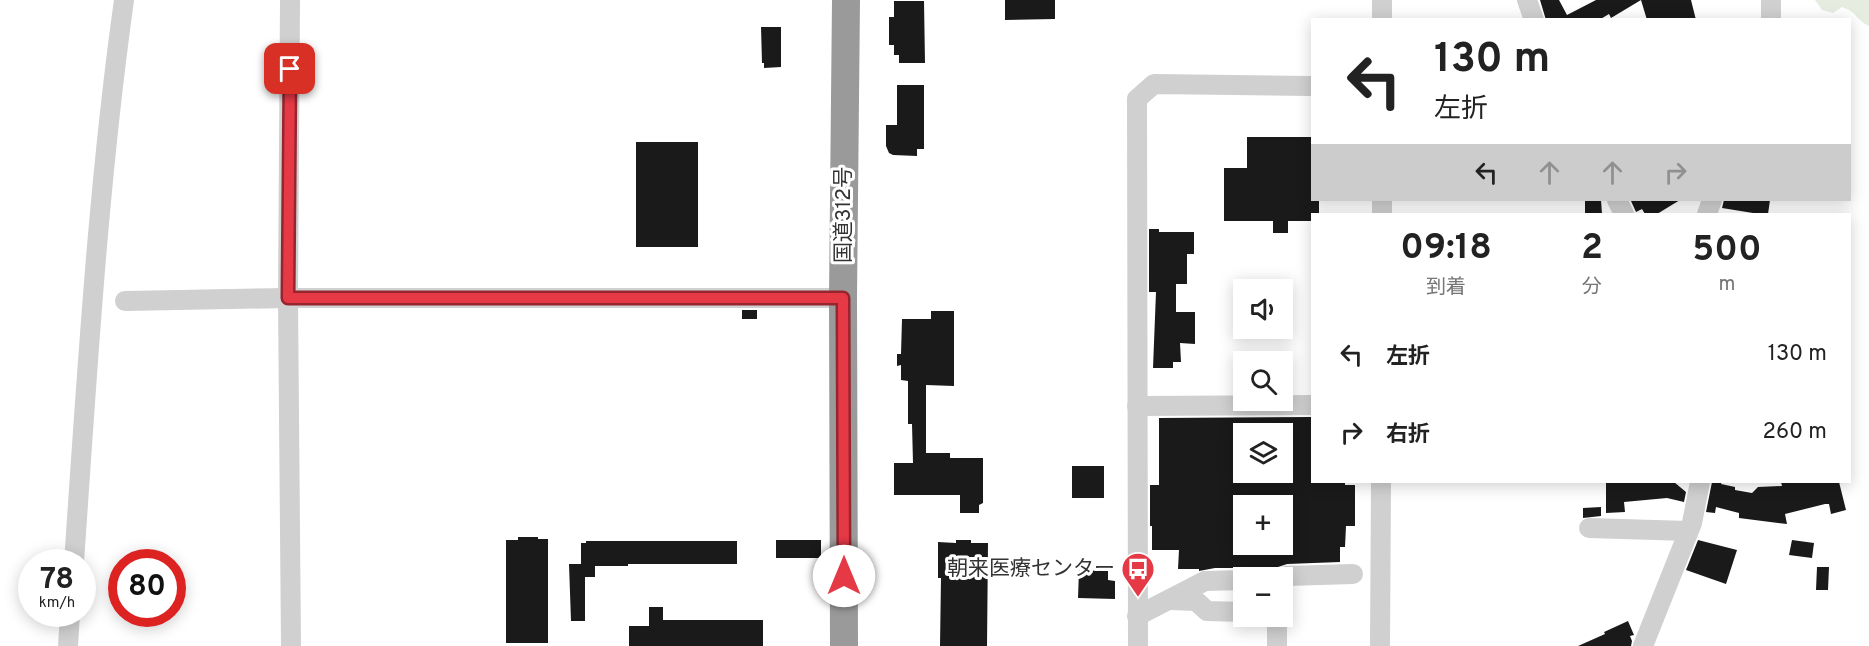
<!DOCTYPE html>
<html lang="ja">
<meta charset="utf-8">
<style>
body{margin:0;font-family:Overpass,"Noto Sans JP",sans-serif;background:#f6f6f6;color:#222;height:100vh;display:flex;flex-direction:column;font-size:22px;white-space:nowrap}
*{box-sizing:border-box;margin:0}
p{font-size:20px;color:#767676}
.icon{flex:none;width:33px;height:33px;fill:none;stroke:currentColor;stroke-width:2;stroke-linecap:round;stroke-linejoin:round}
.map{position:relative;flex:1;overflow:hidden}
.panel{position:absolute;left:1311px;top:213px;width:540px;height:270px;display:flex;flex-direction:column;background:#fff;border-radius:0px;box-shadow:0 3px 15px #0003}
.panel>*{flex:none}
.hud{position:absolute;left:1311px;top:18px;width:540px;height:183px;border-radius:0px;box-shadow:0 3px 15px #0003;background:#fff;color:#222;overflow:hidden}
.tools{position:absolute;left:1233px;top:279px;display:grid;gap:12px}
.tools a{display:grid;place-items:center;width:60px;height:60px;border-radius:0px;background:#fff;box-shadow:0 3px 15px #0003;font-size:30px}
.speed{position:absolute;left:18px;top:549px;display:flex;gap:12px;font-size:30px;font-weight:700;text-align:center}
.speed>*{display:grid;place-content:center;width:78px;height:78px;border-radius:50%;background:#fff;box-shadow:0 3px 15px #0003;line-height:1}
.speed small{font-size:15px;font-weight:400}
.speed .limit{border:9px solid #d22;background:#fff;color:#111}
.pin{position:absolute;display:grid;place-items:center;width:51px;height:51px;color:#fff;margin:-26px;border-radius:12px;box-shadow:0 3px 9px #0006}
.me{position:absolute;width:66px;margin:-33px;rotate:0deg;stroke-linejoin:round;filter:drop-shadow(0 0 4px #0008)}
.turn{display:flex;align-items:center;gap:21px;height:126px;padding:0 24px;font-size:27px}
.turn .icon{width:78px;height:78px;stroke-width:2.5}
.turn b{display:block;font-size:42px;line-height:51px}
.lanes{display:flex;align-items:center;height:57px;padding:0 24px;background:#0003;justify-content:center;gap:30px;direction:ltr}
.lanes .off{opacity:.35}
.eta{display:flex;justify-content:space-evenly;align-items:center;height:102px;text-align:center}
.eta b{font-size:36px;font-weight:700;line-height:42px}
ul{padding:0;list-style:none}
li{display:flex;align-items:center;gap:18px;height:78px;padding:0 24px}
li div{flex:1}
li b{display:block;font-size:22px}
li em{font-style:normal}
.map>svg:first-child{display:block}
</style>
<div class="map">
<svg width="1869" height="646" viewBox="0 0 1869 646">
<rect width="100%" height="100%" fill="#fff"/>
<path fill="#e6ecdf" d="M1815 0H1869V26C1855 19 1857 12 1842 7L1833 13 1822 10Z"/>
<g fill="#1a1a1a" fill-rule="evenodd">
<polygon points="1005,0 1055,0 1055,19 1005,20"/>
<polygon points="1540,0 1559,0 1567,15 1596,0 1691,0 1696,20 1647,20 1641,0 1611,18 1609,14 1599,20 1546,20"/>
<polygon points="894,1 924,1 925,63 899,63 899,55 894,55 894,45 889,45 889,17 894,17"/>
<polygon points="761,27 781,27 781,67 764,68 764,63 762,63"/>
<polygon points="897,85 924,85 924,149 917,149 917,156 893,155 889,153 886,146 886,125 897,125"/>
<polygon points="1247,137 1312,137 1312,200 1319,200 1319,214 1312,214 1312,221 1288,221 1288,233 1273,233 1273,221 1224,221 1224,168 1247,168"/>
<rect x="636" y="142" width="62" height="105"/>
<polygon points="1585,200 1601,200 1602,214 1585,214"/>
<polygon points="1634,200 1680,200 1657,214 1645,214 1642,209 1636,212 1631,201"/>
<polygon points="1724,200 1770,200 1768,214 1753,214 1753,213 1722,208"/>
<polygon points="1149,229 1159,229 1159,232 1194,232 1194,254 1187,254 1187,284 1176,284 1176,312 1195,312 1195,344 1180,343 1181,362 1173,362 1173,368 1153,368 1156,292 1149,292"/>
<rect x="742" y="310" width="15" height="9"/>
<polygon points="931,311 954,311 954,386 926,385 926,453 950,453 950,458 983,458 983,503 979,505 979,513 960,513 960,495 894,495 894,463 913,463 912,424 908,424 908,381 901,380 901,365 897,366 897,354 901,354 902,319 931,319"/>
<path d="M1312 417V482H1345V485H1355V526H1346L1345 547H1340V562L1287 564 1275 568H1215L1199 571V569H1178L1179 550H1152V526H1150V485H1159V418ZM1244 434H1282V472H1244ZM1244 506H1282V544H1244Z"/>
<rect x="1072" y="466" width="32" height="32"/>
<polygon points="1606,482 1674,482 1686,492 1684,502 1667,498 1624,502 1625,512 1606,513"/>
<polygon points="1712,482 1722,482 1721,484 1735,487 1735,490 1752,493 1758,487 1782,486 1781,482 1839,482 1846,510 1831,514 1829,504 1825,504 1785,514 1787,524 1739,518 1739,513 1716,507 1715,513 1706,512"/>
<polygon points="1601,507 1601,516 1583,518 1583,508"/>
<polygon points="518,537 538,537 538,539 548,539 548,643 506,643 506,540 518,540"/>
<rect x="776" y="540" width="45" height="18"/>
<polygon points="956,540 971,540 971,543 988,543 987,646 940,646 941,578 938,578 938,542 956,543"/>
<polygon points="1698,540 1737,550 1726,584 1686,570"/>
<polygon points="1792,540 1814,543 1812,558 1789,555"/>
<polygon points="586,541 737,541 737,564 628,564 628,566 595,566 595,577 585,577 585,621 571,621 569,564 581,564 581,543 586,543"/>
<polygon points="1817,567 1829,567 1828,590 1816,590"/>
<polygon points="1079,570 1108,571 1108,580 1115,581 1115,599 1078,598"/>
<polygon points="649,607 663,607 663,620 763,620 763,646 629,646 629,626 649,626"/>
<polygon points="1628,621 1634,635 1630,636 1632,641 1631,646 1578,646 1605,634 1604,632"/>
</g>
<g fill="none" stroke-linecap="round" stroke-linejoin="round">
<g stroke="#d0d0d0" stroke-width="20">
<polyline points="290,0 288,298 291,646"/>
<polyline points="1382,0 1382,20"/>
<polyline points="1527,0 1534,20"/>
<polyline points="1771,0 1771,20"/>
<polyline points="1617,200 1624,214"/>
<polyline points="1382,214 1382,200"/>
<polyline points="1707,214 1712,200"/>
<polyline points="125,301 288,298 843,298"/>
<polyline points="1137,406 1312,405"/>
<polyline points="1589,528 1688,531"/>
<path d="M74 562C87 375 98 186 124 0"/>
<polyline points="1282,578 1287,576 1353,574"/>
<polyline points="1170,600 1196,601 1207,611 1244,612"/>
<polyline points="1137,616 1205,581 1244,580"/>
<polyline points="68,646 70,614"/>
<polyline points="1138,646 1137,99 1154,84 1312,86"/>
<polyline points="1277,646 1277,616"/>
<polyline points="1380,646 1381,482"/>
<polyline points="1643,646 1692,523 1700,482"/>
</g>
<polyline stroke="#9a9a9a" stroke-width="28" points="844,646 843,298 846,0"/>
</g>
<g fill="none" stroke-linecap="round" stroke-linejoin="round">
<g stroke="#96252e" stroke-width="15">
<polyline id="route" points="290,69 288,298 843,298 844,576"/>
</g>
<use href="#route" stroke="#e63946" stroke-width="10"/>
</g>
<defs>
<g id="bus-pin" transform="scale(1.725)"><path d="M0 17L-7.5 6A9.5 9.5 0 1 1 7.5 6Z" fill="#e63946" stroke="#fff"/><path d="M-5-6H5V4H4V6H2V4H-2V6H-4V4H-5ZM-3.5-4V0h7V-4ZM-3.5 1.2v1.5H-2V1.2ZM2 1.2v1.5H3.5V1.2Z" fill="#fff"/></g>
</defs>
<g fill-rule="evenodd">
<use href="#bus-pin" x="1138" y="569"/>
</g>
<g text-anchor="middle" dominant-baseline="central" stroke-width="6" stroke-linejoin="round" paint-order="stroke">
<g font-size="21" fill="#333" stroke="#fff">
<text transform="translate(844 215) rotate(-90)">国道312号</text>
</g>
<g font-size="21" fill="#333" stroke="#fff" text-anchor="end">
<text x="1115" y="569">朝来医療センター</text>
</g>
</g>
</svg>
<div class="tools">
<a><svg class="icon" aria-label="sound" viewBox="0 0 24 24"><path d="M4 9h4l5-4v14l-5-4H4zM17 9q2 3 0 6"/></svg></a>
<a><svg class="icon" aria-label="search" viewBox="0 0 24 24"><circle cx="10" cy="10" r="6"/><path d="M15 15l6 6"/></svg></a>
<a><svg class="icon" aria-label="layers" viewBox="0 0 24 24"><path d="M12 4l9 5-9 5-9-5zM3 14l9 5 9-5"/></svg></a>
<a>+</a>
<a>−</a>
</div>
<div class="speed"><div>78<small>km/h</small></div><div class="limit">80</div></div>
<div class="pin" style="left:290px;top:69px;background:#d93025"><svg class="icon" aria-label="arrive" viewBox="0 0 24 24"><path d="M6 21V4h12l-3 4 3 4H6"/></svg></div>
<svg class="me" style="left:844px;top:576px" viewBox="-20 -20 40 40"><circle r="19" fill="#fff"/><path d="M0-13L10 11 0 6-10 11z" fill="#e63946"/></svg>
<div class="hud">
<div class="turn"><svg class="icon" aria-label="left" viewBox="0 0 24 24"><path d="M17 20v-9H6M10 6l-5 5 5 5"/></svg><div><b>130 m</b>左折</div></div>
<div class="lanes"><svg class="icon" aria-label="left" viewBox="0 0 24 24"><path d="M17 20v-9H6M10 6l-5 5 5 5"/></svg><svg class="icon off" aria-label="ahead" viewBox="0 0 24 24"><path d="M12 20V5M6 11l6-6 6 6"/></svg><svg class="icon off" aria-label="ahead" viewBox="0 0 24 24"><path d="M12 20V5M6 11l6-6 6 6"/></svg><svg class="icon off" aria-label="right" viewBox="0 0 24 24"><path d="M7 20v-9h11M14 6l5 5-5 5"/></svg></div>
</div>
<section class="panel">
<div class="eta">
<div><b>09:18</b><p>到着</p></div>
<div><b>2</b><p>分</p></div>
<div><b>500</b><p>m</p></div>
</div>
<ul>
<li><svg class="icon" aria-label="left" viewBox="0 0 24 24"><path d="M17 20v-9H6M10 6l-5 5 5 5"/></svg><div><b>左折</b></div><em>130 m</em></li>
<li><svg class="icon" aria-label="right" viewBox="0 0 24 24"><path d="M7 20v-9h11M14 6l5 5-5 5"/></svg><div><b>右折</b></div><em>260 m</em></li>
</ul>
</section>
</div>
